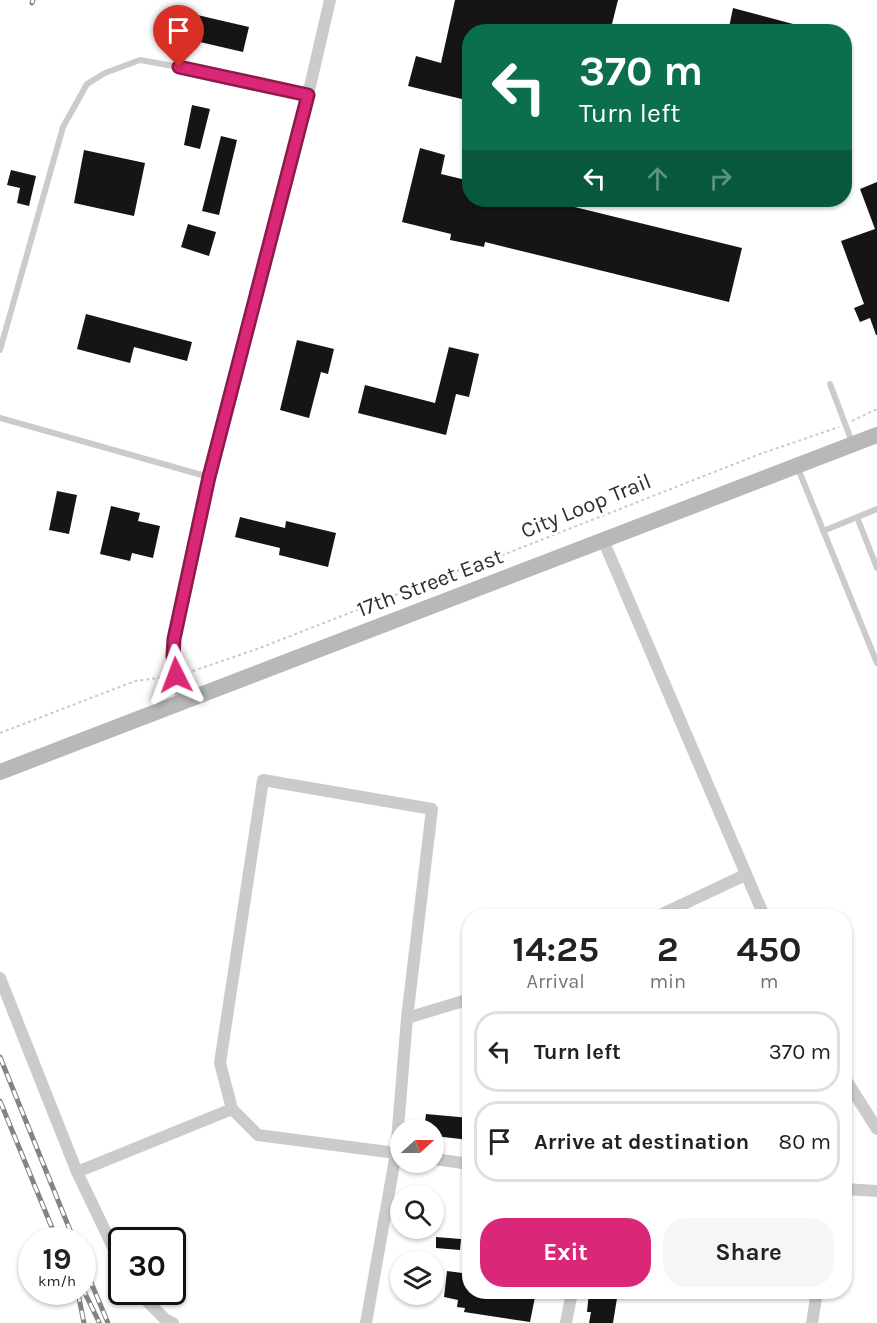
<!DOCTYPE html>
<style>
body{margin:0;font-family:Karla,sans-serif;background:#f6f6f6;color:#222;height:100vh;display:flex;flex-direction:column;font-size:22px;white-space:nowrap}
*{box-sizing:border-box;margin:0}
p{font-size:20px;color:#767676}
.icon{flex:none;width:33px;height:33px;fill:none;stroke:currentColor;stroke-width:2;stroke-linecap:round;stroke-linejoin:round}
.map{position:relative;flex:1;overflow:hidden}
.details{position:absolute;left:462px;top:909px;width:390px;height:390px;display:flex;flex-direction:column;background:#fff;border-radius:24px;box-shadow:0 2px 4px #0004}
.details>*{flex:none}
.top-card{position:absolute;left:462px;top:24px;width:390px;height:183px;border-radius:24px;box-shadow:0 2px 4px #0004;background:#0b6e4f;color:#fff;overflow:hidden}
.needle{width:39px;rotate:69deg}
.buttons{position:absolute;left:390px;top:1119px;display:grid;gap:12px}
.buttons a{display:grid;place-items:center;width:54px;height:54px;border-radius:50%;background:#fff;box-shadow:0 2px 4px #0004;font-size:30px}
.speed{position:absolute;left:18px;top:1227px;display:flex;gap:12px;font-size:30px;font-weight:700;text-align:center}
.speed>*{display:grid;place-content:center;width:78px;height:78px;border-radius:50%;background:#fff;box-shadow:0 2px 4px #0004;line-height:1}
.speed small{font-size:15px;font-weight:400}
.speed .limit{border:3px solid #111;border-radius:9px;background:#fff;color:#111}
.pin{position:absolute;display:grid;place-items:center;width:51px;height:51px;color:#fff;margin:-62px -26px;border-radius:50% 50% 50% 0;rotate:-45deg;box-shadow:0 0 6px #0007}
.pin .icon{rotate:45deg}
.me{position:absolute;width:66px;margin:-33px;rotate:357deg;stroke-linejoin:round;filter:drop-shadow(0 0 4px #0008)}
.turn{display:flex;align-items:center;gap:21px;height:126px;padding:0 18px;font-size:27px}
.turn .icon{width:78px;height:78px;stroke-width:2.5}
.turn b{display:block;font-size:42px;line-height:51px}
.lanes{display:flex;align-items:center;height:57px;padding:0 18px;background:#0003;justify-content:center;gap:30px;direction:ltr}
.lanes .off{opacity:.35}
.eta{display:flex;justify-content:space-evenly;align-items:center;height:102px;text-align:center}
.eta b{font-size:36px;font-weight:700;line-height:42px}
.cta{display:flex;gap:12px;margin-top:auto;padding:12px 18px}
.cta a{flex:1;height:69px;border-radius:24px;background:#db2777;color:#fff;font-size:24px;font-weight:700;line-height:69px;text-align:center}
.cta a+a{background:#f6f6f6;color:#222}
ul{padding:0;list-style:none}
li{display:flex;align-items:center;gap:18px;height:81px;margin:0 12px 9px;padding:0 6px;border:3px solid #e0e0e0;border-radius:24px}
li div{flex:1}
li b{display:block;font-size:22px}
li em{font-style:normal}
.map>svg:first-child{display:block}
</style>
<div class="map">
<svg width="877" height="1323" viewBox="0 0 877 1323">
<rect width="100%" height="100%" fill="#fff"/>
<g fill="#151515">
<polygon points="455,0 618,0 610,32 470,32 470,101 408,86 416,56 441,63"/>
<polygon points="733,8 812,29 812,32 728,32"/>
<polygon points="193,14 249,27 243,52 187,39"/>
<polygon points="192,105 210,109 200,149 184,145"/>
<polygon points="221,136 237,140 219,215 202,211"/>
<polygon points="420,148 445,155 441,174 470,181 470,200 546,200 742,248 729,302 485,242 484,247 450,240 451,234 402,222"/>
<polygon points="84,150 145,163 134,216 74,203"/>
<polygon points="11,170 36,176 29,206 17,203 20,188 7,185"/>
<polygon points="877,182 877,335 876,335 870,318 860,322 854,308 864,304 841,241 875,229 860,189"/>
<polygon points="188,224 216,232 209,256 181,247"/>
<polygon points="86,314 192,342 187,361 134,347 130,363 77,349"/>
<polygon points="297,340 334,349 328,374 321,372 309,418 280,410"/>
<polygon points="449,347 479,354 469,397 456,394 446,435 358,413 365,385 435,403"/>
<polygon points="57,491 77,495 69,534 49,530"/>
<polygon points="111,506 140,513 138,521 160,526 153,558 132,553 130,561 100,554"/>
<polygon points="240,517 285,528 286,521 336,533 328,567 279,555 280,548 235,537"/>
<polygon points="426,1114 470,1118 470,1140 434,1136 434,1130 424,1130"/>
<polygon points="436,1237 461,1239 460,1250 436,1248"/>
<polygon points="447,1271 470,1274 470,1292 536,1292 530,1322 464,1312 465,1308 457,1307 458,1300 444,1297"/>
<polygon points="589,1292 618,1292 613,1323 589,1323 591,1312 587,1312"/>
</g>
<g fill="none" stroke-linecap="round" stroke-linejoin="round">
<g stroke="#cbcbcb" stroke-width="2" stroke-dasharray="3 3" stroke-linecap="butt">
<polyline points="852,421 877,409"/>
<polyline points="187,673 257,649 470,566 500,556 760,454 839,427"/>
<polyline points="0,733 135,681 167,677"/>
</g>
<g stroke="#cbcbcb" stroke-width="6">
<polyline points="0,350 63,127 87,84 105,73 140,60 218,74 308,95"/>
<polyline points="830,384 852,442"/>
<polyline points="0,418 209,477"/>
<polyline points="797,466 877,663"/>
<polyline points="857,517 877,568"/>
<polyline points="823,531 877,509"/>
</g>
<g stroke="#cbcbcb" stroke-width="12">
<polyline points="603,540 764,916"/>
<path d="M183 702C177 680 172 662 174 639L209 477 308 95 330 0"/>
<polyline points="658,916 745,875"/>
<polyline points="0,978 77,1172"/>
<polyline points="407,1018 470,999"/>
<polyline points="844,1077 877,1129"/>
<polyline points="434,1159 470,1164"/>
<polyline points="844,1189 877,1191"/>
<polyline points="122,1266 77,1172 232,1109"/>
<polyline points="138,1292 165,1319 173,1323"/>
<polyline points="366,1323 396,1153 407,1018 432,809 263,780 220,1063 232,1109 258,1135 396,1153 400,1154"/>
<polyline points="566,1323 572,1292"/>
<polyline points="812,1323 817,1292"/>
</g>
<polyline stroke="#b8b8b8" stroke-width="16" points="0,772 877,435"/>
<g stroke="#838383" stroke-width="5">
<g id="rail">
<polyline points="32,3 33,0"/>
<polyline points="0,1057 74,1240"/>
<polyline points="0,1101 57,1240"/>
<polyline points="82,1261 108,1323"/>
<polyline points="82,1287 99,1322"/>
<polyline points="78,1293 84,1323"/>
</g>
</g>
<use href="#rail" stroke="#fff" stroke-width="3" stroke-dasharray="9" stroke-linecap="butt"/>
</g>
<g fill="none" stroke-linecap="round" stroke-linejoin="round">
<g stroke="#8e194d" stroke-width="15">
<polyline id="route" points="176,675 173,656 174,639 209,477 308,95 179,67"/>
</g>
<use href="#route" stroke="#db2777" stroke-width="10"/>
</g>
<g text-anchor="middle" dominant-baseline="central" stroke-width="6" stroke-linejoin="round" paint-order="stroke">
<g font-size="22" fill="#2e2e2e" stroke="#fff">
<text transform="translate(586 506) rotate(-22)">City Loop Trail</text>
<text transform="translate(430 583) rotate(-21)">17th Street East</text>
</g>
</g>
</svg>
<div class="buttons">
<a><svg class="needle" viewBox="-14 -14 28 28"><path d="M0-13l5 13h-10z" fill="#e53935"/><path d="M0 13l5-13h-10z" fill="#767676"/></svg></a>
<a><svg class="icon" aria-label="search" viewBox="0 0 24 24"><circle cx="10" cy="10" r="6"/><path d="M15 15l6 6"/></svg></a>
<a><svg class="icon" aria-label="layers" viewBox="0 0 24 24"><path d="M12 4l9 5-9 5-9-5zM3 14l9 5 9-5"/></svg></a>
</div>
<div class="speed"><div>19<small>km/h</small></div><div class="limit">30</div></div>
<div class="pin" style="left:179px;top:67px;background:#d93025"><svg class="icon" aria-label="arrive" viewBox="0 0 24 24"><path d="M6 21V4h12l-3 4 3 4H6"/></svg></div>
<svg class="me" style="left:176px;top:675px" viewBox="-20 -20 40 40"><path d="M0-17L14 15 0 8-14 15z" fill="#db2777" stroke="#fff" stroke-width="4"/></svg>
<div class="top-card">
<div class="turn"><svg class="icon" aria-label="left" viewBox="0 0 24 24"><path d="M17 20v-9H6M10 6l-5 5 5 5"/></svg><div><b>370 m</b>Turn left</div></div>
<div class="lanes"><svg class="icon" aria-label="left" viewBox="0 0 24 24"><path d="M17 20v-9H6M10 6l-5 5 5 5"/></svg><svg class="icon off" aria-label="ahead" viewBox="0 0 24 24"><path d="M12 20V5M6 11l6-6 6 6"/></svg><svg class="icon off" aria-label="right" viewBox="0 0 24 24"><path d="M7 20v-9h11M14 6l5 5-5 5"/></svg></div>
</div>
<section class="details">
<div class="eta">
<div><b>14:25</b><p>Arrival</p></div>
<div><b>2</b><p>min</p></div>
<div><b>450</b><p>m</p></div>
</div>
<ul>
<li><svg class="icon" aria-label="left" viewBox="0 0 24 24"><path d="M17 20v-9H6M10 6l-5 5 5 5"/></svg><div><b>Turn left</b></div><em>370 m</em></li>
<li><svg class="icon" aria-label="arrive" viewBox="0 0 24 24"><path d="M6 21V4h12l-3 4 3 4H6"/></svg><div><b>Arrive at destination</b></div><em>80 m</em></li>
</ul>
<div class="cta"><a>Exit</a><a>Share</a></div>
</section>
</div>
